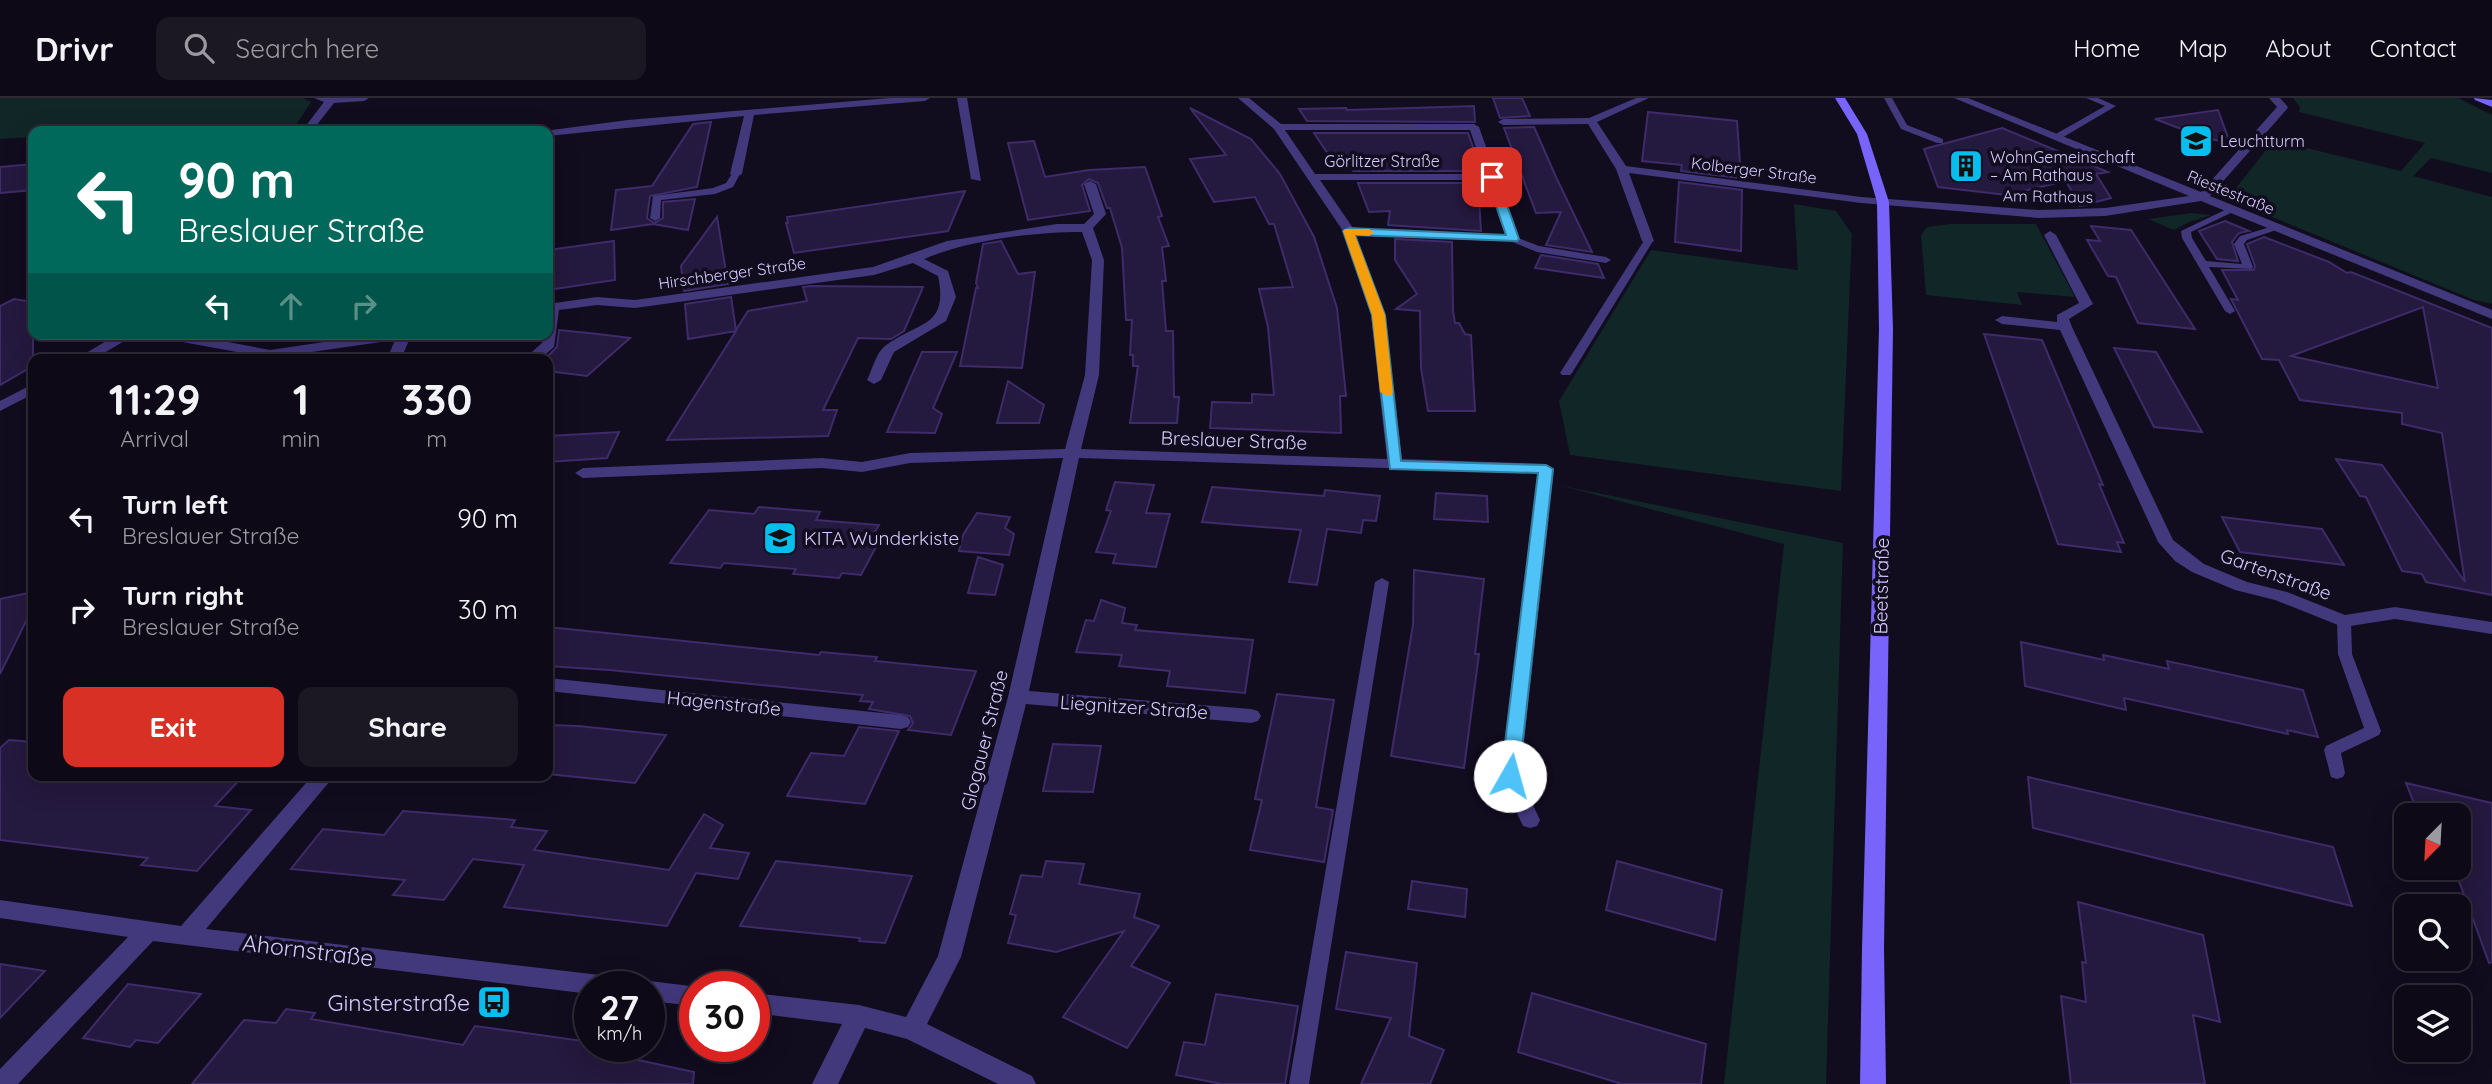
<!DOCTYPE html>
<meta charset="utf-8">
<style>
body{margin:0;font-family:Quicksand,sans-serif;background:#1b1723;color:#f1f3f6;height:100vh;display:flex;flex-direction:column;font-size:26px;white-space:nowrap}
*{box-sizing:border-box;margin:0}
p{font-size:23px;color:#9a9aa1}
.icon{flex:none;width:38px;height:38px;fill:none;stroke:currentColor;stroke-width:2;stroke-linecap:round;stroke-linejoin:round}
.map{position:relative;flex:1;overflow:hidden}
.drawer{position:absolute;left:28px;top:256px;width:525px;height:427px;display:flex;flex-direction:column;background:#0d0916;border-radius:14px;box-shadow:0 7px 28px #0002,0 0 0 2px #2d2a35}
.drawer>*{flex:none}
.guide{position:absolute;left:28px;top:28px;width:525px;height:214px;border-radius:14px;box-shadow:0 7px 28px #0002,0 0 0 2px #2d2a35;background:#00695c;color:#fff;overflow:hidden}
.needle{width:46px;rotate:204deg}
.fabs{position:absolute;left:2394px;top:705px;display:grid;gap:14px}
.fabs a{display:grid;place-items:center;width:77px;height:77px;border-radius:14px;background:#0d0916;box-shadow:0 7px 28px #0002,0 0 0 2px #2d2a35;font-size:35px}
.speed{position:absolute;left:574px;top:873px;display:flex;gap:14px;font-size:35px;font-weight:700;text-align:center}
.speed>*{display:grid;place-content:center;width:91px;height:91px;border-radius:50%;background:#0d0916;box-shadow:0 7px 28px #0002,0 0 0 2px #2d2a35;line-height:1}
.speed small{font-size:18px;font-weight:400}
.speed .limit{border:10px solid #d22;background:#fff;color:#111}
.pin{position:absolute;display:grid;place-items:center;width:60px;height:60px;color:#fff;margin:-30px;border-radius:14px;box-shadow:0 4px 10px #0006}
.me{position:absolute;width:77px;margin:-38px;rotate:7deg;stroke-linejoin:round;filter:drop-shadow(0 0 5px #0008)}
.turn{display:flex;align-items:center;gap:24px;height:147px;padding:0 35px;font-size:32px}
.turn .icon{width:91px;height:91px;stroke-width:2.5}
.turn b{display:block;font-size:49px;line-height:60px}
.lanes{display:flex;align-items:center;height:66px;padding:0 35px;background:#0003;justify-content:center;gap:35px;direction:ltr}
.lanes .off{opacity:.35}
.eta{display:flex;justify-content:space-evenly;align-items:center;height:119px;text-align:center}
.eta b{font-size:42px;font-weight:700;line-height:49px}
.action{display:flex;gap:14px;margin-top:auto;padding:14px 35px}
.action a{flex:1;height:80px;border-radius:14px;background:#d93025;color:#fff;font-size:28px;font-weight:700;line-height:80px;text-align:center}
.action a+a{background:#1b1723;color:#f1f3f6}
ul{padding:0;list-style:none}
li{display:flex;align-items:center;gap:21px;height:91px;padding:0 35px}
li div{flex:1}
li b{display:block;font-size:26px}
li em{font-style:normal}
header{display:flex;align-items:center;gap:42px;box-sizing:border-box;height:98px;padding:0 35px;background:#0d0916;border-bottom:2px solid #2d2a35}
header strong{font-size:33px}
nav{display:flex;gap:38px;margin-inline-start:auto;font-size:24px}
.search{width:490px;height:63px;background:#1b1723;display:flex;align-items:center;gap:18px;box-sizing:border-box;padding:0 24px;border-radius:14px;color:#9a9aa1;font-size:26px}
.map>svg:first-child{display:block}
</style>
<header>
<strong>Drivr</strong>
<div class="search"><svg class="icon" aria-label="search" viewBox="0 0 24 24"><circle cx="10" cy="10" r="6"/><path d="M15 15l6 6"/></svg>Search here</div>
<nav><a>Home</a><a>Map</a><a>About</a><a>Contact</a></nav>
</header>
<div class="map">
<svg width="2492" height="986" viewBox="0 0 2492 986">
<rect width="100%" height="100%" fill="#110c1e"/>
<g fill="#102627">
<polygon points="0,0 303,0 311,4 292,33 33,33 33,39 0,41"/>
<polygon points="2293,0 2458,0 2492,17 2492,75 2431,60 2413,78 2492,99 2492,206 2474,202 2250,110 2253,107 2242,99 2232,95 2274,42 2401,73 2425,45 2299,14 2300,9"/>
<polygon points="1794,106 1836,113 1852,136 1841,393 1570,357 1559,303 1651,152 1798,172"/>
<polygon points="2191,115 2212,117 2189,124 2174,132 2148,121"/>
<polygon points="1950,126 2036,126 2075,199 2017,194 2022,207 1926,197 1921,137 1927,129"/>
<polygon points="1558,387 1843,445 1826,986 1724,986 1784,446"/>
</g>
<g fill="#24193e" stroke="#3e2b6a" stroke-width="2" fill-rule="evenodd">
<polygon points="1493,0 1522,0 1530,18 1500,20"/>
<polygon points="1474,8 1475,24 1307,23 1299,11 1346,10 1347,12"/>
<polygon points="1190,10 1251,41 1280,76 1314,139 1337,210 1346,298 1340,298 1341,335 1210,330 1212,304 1252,305 1252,296 1274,297 1268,229 1259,191 1293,189 1274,126 1269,126 1255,99 1214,104 1190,61 1226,57"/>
<polygon points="2218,12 2230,45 2205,40 2155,21"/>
<polygon points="1648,14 1737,23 1741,80 1681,73 1682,67 1642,63"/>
<polygon points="711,24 697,89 650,98 647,120 654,125 663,120 663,104 695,101 688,132 653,126 611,132 616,92 652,88 693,26"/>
<polygon points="1534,29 1556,79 1592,154 1546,147 1561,114 1536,115 1504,30"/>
<polygon points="2002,30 2108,74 2096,76 2111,100 2080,108 2066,83 2007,97 1938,89 1924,51"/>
<polygon points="1314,35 1468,35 1477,60 1478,73 1353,73 1347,61 1332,62"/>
<polygon points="1034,43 1045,79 1089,72 1145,69 1162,118 1158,119 1169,148 1162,149 1166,183 1162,183 1166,233 1173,233 1174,299 1179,299 1177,325 1130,325 1138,268 1133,268 1133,257 1130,257 1132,222 1126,222 1122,150 1110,110 1107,110 1098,85 1089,81 1082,87 1090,113 1028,122 1008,45"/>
<polygon points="33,66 33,92 0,95 0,69"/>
<polygon points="1679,84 1742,92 1741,153 1675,144"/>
<polygon points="1358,85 1478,85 1481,133 1388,127 1390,113 1369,114"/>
<polygon points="965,93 948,133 794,155 786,125 788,125 787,119"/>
<polygon points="717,119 728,186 684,193 681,168"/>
<polygon points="2225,123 2249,133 2239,135 2232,144 2238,163 2217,161 2199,133"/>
<polygon points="2091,128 2131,132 2195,231 2138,225 2116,179 2108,178 2087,142 2100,143"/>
<path d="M2264 139 2329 164 2347 175 2351 174 2492 230V497L2426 484 2422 476 2402 473 2366 399 2360 398 2336 361 2382 367 2465 484 2442 335 2402 326V315L2300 302 2279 262 2262 261 2231 201 2238 202 2222 172H2254L2255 168 2247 146ZM2423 209 2438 290 2291 258Z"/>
<polygon points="1395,141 1452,144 1453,213 1455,225 1459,225 1465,236 1471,237 1475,313 1428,313 1421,270 1420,213 1396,211 1417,196 1395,162"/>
<polygon points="614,143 615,182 548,192 548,152"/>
<polygon points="1001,143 1018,176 1035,174 1022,270 960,268 976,190 978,190 976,185 983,146"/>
<polygon points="1541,157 1598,166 1604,180 1535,170"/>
<polygon points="811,188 923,189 904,233 891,241 858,240 823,312 837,312 828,338 667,342 736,233 688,241 685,206 731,199 736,232 748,213 807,203 803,189"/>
<polygon points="14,201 33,204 33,268 0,287 0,208"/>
<polygon points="559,232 598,236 630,240 587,278 548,273 548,258 557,249"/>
<polygon points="1984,236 2042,242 2103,387 2099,386 2124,445 2117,444 2121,454 2058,446"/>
<polygon points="2114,250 2156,254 2202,334 2154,329"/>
<polygon points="922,254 957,254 933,310 942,316 935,335 887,334"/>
<polygon points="1008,283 1044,307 1039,325 997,325"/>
<polygon points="619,334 607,360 548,364 548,338"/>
<polygon points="1115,384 1154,387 1146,415 1170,416 1156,469 1113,465 1116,456 1096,454 1111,413 1106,412"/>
<polygon points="1212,389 1324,398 1325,392 1380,398 1376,423 1363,422 1361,435 1327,431 1317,487 1289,484 1301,432 1202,424"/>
<polygon points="1436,395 1487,398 1488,424 1434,421"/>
<polygon points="759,409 820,414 816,422 879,427 868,446 877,447 861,477 842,475 839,480 793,476 796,471 724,465 720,470 670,465 709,412 754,416"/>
<polygon points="977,415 1010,419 1005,430 1014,436 1009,457 959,453 963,437"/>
<polygon points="2222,419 2322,431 2344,467 2240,454"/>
<polygon points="978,459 1003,467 995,497 968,495"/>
<polygon points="1414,472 1484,481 1475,556 1479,556 1464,670 1391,658 1413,527"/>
<polygon points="33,494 33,509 0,576 0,501"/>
<polygon points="1101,502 1125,510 1122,525 1137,527 1135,532 1253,542 1245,595 1167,588 1170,573 1119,568 1122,557 1076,554 1086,522 1094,523"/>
<polygon points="548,529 819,557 821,554 877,559 875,563 976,573 951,637 908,632 913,625 910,618 869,611 873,604 860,603 863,597 609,572 548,568"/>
<polygon points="2021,544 2104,562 2103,557 2169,571 2167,563 2303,592 2318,639 2287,632 2288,636 2124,600 2126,612 2025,588"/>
<polygon points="1277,596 1334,602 1316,709 1333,712 1324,764 1250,752 1262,702 1255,701"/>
<polygon points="548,627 578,628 666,637 635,685 548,676"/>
<polygon points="859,629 899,633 865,706 787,698 811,655 844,658"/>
<polygon points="9,642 33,644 33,677 120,682 122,680 136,681 140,677 244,677 215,708 251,712 197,773 141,767 148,760 0,742 0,650"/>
<polygon points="1053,646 1101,648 1093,694 1043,693"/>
<polygon points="2028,679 2333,749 2352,808 2033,730"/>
<polygon points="2406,685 2492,705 2492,864 2489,865 2459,783 2459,718 2419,718"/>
<polygon points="403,713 515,722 511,729 547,733 534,752 669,772 704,716 723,727 710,750 749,755 738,781 696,775 667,828 504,809 524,767 473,761 444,802 393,797 405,782 291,771 323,731 384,737"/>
<polygon points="776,763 842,770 912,778 885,845 859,843 860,840 740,828"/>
<polygon points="1046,763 1084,766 1079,786 1140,796 1134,819 1159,828 1131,868 1170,885 1127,950 1063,919 1124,833 1056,854 1008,845 1016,817 1010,816 1021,777 1042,779"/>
<polygon points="1617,763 1722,792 1715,842 1606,812"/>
<polygon points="1412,783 1467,791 1465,819 1408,811"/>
<polygon points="2078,804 2203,837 2220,924 2193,917 2205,986 2071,986 2061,898 2086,904 2082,864 2086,865"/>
<polygon points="1346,854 1417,865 1409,938 1444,952 1430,986 1361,986 1391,920 1336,911"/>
<polygon points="0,866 45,873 0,920"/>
<polygon points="128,886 201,896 158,945 136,942 130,949 83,940"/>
<polygon points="1532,895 1706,946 1701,986 1622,986 1518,954"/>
<polygon points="1216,896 1298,908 1285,986 1222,986 1176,977 1184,944 1205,947"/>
<polygon points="286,911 315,915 311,921 463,947 475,928 590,944 590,948 635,948 629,960 694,974 693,986 192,986 244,922 276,925"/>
</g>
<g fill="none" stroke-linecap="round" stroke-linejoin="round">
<g fill="#42387c" fill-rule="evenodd">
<polygon points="1884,0 1892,0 1907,27 1943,41 1943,45 1937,45 1901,31"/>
<polygon points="2086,0 2098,0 2116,8 2060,41 2054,41 2054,37 2105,8"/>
<polygon points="733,74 740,76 733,89 715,96 661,102 660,120 655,123 650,120 653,98 713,90 726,85"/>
<polygon points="2229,110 2237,112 2191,134 2192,140 2206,163 2242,166 2234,146 2240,138 2277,127 2282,130 2247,142 2244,146 2253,169 2252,171 2209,169 2235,213 2230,216 2225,213 2182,140 2181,133"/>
<polygon points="1513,138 1539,148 1606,159 1611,162 1606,165 1537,154 1510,143 1508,141"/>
<polygon points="1645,141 1653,143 1572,275 1570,277 1562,277 1560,275"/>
<polygon points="1382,480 1389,484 1309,986 1289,986 1375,484"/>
<polygon points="2344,518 2351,523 2352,556 2381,633 2379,637 2341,655 2345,675 2343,679 2337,681 2331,679 2324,652 2326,648 2364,630 2338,556 2337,523"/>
</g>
<g fill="#42387c" fill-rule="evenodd">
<polygon points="314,0 369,0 364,3 334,5 312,33 302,33 324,4"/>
<polygon points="889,0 930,0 925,3 754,17 742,76 736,79 730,76 744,18 548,38 548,33 544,33 628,22"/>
<polygon points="957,0 967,0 981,83 971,81"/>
<path d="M1238 0H1249L1281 26H1474L1479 29 1519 141 1517 144 1356 137 1385 217 1402 361 1546 366 1554 371 1520 679 1540 722 1537 728 1530 730 1523 728 1500 679 1538 375 1079 360 1029 593 1251 611 1258 613 1261 618 1258 623 1251 625 1026 606 961 859 927 926 1032 978 1036 986H998L907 941 865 930 838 986H812L842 926 754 915V895L859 907 906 919 938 858 1008 599 1063 360 910 365 862 374 822 370 583 380 575 375 583 370 822 360 862 364 910 355 1065 351 1085 277 1092 162 1082 134C1033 134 969 142 924 161L948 173 956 199 946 223 894 254 881 282 874 286 867 282C872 272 876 255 885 248 918 223 949 230 938 178L913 165 874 177 635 210 597 207 559 212 554 249 540 261H524L542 245 543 236H548V206L597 199 635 202 873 169 947 143 1057 126H1084L1094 116 1084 86 1090 83 1096 86 1106 116 1093 130 1104 162 1099 277 1081 351 1387 361 1371 217 1343 133 1274 31ZM1285 32H1470L1485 76H1315ZM1320 82H1487L1506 137 1353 130Z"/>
<polygon points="1636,0 1649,0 1597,24 1626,68 1861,99 2039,112 2105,110 2189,98 1954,0 1968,0 2201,94 2277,9 2269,0 2280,0 2288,9 2287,11 2210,98 2492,212 2492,221 2201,103 2105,118 2039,120 1861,105 1629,75 1654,143 1648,147 1642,143 1616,71 1588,26 1503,27 1498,24 1503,21 1589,20"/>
<polygon points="2050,133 2056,137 2093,206 2069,221 2072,229 2173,442 2204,466 2247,484 2287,494 2345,517 2395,509 2492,524 2492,536 2395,521 2344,529 2338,527 2275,502 2235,492 2192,474 2175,463 2158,444 2060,232 2002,226 1995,222 2002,218 2057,224 2057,217 2079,205 2044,137"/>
<polygon points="118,236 136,236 94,261 76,261"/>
<polygon points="154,236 185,236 270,252 378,236 415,236 410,240 401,261 387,261 395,242 270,260 161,240"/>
<polygon points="33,286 33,296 0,313 0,303"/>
<polygon points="548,580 901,617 908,619 911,624 908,629 901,631 548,593"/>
<polygon points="313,677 335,677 206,831 617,879 625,882 629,889 590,889 590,896 153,843 18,986 0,986 0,971 128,839 0,820 0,802 181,828"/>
<polygon points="649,883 699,889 695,889 695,908 649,903 649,889 639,889"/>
</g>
<g fill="#7864fb" fill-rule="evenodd">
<polygon points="1835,0 1845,0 1867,36 1889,104 1893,231 1884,850 1886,986 1860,986 1862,850 1879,231 1877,104 1857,36"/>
<polygon points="2474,0 2492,2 2492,9 2475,2"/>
</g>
</g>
<polygon fill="#4fc3f7" stroke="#337fa1" stroke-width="2" points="1492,76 1497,79 1519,141 1517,143 1355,137 1385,217 1401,363 1546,367 1553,371 1519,678 1517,683 1504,683 1501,678 1538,375 1390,371 1372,217 1343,133 1349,130 1506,137 1486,79"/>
<polygon fill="#f59e0b" points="1345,131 1369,131 1374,134 1369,138 1355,137 1385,217 1393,294 1391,297 1387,298 1380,294 1372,217 1343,133"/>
<defs>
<g id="school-square" transform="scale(1.75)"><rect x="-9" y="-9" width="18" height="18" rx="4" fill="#06beee" stroke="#110c1e"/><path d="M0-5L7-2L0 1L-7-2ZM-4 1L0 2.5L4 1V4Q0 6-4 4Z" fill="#111"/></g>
<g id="building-square" transform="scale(1.75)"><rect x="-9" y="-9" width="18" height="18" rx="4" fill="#06beee" stroke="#110c1e"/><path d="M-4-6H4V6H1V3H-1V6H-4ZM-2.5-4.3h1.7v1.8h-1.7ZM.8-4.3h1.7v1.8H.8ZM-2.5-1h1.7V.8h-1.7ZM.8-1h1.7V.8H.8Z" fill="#111"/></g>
<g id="bus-square" transform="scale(1.75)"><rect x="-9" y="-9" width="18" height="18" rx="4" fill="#06beee" stroke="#110c1e"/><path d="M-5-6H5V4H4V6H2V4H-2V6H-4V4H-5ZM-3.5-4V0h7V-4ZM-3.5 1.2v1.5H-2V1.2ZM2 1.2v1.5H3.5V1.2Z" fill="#111"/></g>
</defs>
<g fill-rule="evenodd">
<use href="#school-square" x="2196" y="43"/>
<use href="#building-square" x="1966" y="68"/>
<use href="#school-square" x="780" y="440"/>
<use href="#bus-square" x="494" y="904"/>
</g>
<g text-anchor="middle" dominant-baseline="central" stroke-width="7" stroke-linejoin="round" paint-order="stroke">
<g font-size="16" fill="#d6cafe" stroke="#110c1e" text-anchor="start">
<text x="2220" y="43">Leuchtturm</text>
<text x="1990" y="59">WohnGemeinschaft<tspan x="1990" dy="18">– Am Rathaus</tspan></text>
</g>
<g font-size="16" fill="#d6cafe" stroke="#110c1e">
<text x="1382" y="63">Görlitzer Straße</text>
<text transform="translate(1754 72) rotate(7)">Kolberger Straße</text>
<text transform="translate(2231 94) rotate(22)">Riestestraße</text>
<text transform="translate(2048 98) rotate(1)">Am Rathaus</text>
<text transform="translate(732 175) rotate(-8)">Hirschberger Straße</text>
</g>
<g font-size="19" fill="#d6cafe" stroke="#110c1e">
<text transform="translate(1234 342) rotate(2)">Breslauer Straße</text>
<text transform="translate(2276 476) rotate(20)">Gartenstraße</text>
<text transform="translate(1881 488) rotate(-89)">Beetstraße</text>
<text transform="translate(724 605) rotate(6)">Hagenstraße</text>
<text transform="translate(1134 609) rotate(4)">Liegnitzer Straße</text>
<text transform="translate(984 642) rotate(-76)">Glogauer Straße</text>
</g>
<g font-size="19" fill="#d6cafe" stroke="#110c1e" text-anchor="start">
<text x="804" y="440">KITA Wunderkiste</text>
</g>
<g font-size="23" fill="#d6cafe" stroke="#110c1e">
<text transform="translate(308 852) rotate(7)">Ahornstraße</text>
</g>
<g font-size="23" fill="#d6cafe" stroke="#110c1e" text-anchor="end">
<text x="470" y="904">Ginsterstraße</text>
</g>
</g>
</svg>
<div class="fabs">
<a><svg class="needle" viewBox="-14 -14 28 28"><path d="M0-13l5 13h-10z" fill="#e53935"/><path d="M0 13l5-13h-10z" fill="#9a9aa1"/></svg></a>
<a><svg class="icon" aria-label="search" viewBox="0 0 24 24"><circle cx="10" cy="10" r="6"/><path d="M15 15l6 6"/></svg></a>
<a><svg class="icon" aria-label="layers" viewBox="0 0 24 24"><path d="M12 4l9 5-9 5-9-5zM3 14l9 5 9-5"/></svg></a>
</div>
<div class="speed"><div>27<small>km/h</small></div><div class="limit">30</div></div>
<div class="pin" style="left:1492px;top:79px;background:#d93025"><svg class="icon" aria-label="arrive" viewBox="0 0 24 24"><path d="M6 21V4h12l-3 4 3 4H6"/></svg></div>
<svg class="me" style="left:1510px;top:678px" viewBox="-20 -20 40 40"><circle r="19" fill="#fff"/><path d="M0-13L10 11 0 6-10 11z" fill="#4fc3f7"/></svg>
<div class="guide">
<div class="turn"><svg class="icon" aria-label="left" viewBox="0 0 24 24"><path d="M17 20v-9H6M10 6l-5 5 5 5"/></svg><div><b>90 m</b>Breslauer Straße</div></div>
<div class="lanes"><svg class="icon" aria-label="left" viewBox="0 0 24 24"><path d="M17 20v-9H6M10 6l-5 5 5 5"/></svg><svg class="icon off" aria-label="ahead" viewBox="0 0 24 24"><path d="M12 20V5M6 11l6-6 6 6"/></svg><svg class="icon off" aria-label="right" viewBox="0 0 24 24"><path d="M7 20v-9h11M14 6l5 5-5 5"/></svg></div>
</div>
<section class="drawer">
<div class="eta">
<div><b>11:29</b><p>Arrival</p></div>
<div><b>1</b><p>min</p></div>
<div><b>330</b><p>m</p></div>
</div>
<ul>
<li><svg class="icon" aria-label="left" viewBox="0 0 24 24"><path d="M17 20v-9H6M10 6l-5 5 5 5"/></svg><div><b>Turn left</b><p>Breslauer Straße</p></div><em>90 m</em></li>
<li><svg class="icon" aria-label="right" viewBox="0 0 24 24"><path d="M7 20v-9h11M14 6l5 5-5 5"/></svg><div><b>Turn right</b><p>Breslauer Straße</p></div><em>30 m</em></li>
</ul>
<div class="action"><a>Exit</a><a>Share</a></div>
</section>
</div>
